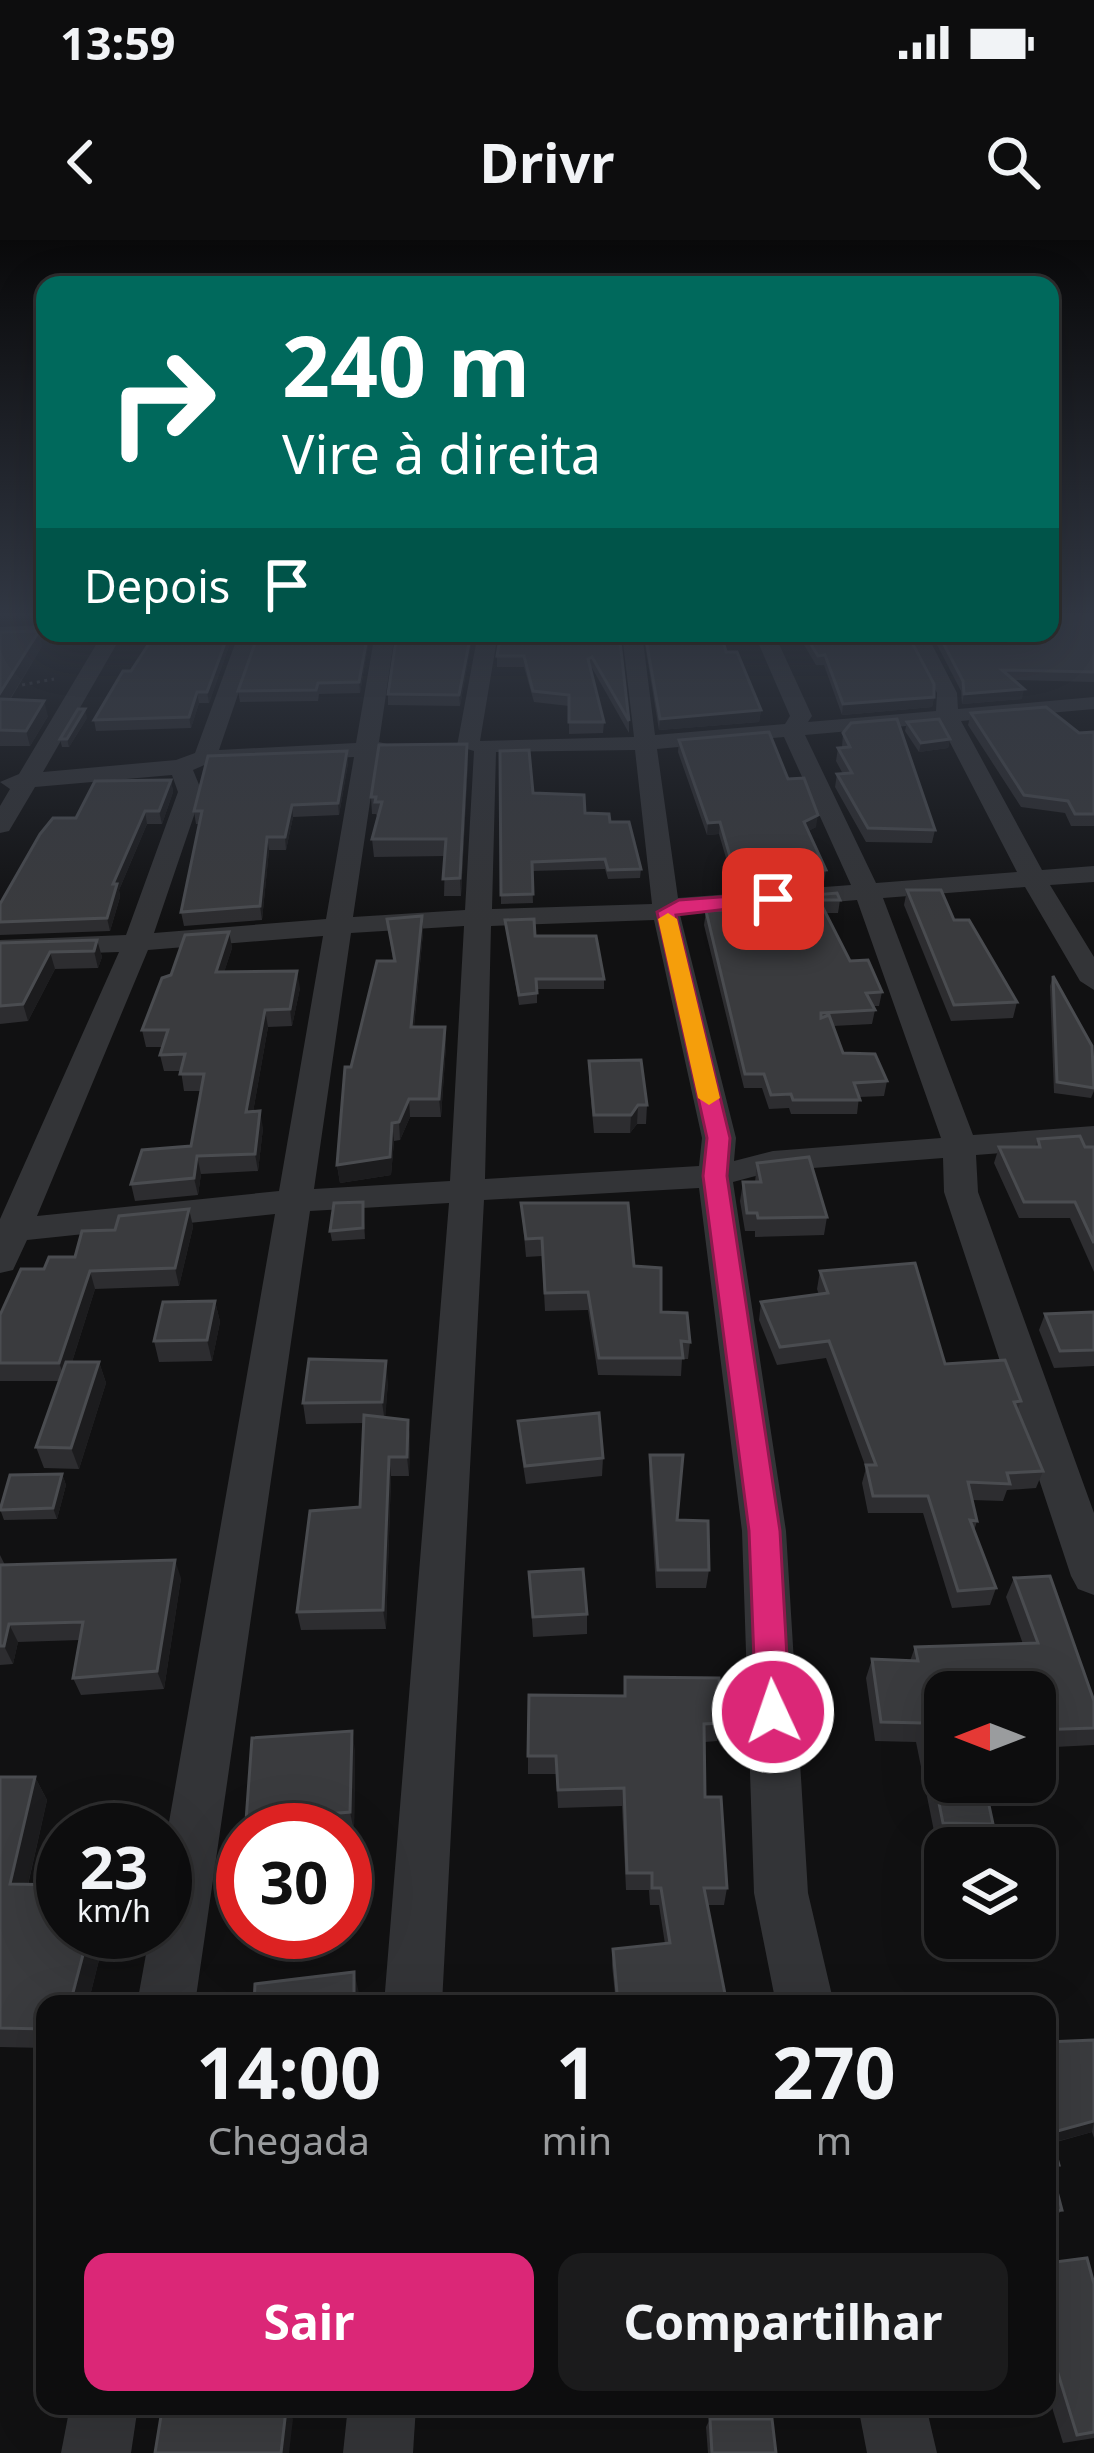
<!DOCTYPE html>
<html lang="pt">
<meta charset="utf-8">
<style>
body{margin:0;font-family:"Noto Sans",sans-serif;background:#1b1b1c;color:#f1f3f6;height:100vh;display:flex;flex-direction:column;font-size:45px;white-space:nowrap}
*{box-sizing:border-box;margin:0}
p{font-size:39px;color:#9a9c9e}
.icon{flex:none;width:66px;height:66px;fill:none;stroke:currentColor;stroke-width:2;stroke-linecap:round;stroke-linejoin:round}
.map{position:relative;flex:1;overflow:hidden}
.drawer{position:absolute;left:36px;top:1755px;width:1020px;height:420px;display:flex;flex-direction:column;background:#0d0d0e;border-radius:24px;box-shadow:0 12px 48px #0002,0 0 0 3px #2d2d2e}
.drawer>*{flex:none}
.guide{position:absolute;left:36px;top:36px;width:1023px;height:366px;border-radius:24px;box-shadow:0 12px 48px #0002,0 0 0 3px #2d2d2e;background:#00695c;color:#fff;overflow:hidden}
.needle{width:78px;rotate:270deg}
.buttons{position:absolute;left:924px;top:1431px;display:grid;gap:24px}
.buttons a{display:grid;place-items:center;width:132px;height:132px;border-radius:24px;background:#0d0d0e;box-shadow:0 12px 48px #0002,0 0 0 3px #2d2d2e;font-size:60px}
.speed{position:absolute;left:36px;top:1563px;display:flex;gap:24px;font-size:60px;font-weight:700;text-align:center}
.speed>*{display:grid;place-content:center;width:156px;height:156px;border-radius:50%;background:#0d0d0e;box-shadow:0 12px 48px #0002,0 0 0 3px #2d2d2e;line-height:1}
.speed small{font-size:30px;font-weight:400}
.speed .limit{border:18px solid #d22;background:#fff;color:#111}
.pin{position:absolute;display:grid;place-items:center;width:102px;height:102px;color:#fff;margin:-51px;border-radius:24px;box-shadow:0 6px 18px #0006}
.me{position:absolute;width:132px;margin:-66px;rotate:357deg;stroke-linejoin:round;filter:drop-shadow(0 0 9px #0008)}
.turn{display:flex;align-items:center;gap:42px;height:252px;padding:0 48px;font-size:54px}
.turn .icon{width:156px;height:156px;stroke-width:2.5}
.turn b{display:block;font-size:84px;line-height:102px}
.then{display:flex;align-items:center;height:114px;padding:0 48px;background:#0003;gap:24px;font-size:45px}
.eta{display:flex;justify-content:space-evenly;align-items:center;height:204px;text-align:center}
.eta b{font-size:72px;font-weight:700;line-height:84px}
.primary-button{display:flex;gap:24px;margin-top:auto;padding:24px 48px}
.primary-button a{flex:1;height:138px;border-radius:24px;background:#db2777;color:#fff;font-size:48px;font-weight:700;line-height:138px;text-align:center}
.primary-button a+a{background:#1b1b1c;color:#f1f3f6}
.status{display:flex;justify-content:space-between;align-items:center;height:84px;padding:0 60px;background:#0d0d0e;direction:ltr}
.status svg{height:33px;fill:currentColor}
header{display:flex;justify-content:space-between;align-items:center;height:156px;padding:0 48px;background:#0d0d0e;font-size:54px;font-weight:700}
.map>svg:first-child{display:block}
</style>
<div class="status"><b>13:59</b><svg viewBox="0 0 49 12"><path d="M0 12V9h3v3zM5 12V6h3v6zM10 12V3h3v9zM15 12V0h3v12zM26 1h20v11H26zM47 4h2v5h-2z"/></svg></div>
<header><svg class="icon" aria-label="back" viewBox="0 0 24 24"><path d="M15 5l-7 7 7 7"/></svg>Drivr<svg class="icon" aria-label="search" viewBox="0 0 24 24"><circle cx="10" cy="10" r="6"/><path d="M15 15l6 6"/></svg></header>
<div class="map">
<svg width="1094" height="2213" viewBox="0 0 1094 2213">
<rect width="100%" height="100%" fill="#111112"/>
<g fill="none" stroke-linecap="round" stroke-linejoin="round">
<polyline stroke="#393a3e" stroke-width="3" stroke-dasharray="3 4.5" stroke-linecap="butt" points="0,449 54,439"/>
<g fill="#333437" fill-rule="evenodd">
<polygon points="45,385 45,393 52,395 0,399 0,387"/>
<path d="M103 393H123L43 532 176 520 195 513 239 393H259L219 510 356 503 375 393H395L379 502 403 508 377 515 353 677 465 670 474 511 457 506 478 393H498L480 501 634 497 622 393H642L655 495 785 484 790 476 754 393H774L812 476 808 482 936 471 937 453 906 393H926L957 453 958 469 1094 457V469L961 481 1042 630 1094 626V642L1050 645 1094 717V750L1080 741 1025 647 883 658 973 895 1094 886V906L976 915 978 952 1094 1273V1355L1078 1349 1071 1336 944 952 943 918 774 931 733 942 786 1291 808 1653 834 1764H776L754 1653 742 1291 699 948 484 960 442 1764H384L449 963 310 971 195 1764H137L150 1692H165V1605L275 974 27 1000 13 1030 0 1033V979L119 712 0 716V700L126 695 178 552 172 535 35 547 9 591 0 593V566L10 549 0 542 19 534ZM940 483 1017 632 876 643 805 495ZM784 497 851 645 678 658 657 509ZM635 510 652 664 492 669 496 512ZM354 517 326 679 154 693 202 552 193 530 209 523ZM857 660 941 898 773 911 734 921 736 898 680 675ZM654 680 702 898 699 926 485 939 491 686ZM464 686 450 941 314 949 351 693ZM323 696 279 951 37 976 148 710Z"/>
<polygon points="70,2166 138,2166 131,2213 61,2213"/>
<polygon points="348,2166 416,2166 413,2213 343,2213"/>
<polygon points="858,2166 926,2166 937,2213 867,2213"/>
</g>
</g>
<g fill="#2d2d30">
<polygon points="1094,372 1094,442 1014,440 1022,459 962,464 961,451 931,393 1050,393"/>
<polygon points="0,392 42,406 10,460 48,476 30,506 0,506"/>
<polygon points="267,393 370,393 360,453 319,454 318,461 240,462 238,451"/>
<polygon points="397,393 473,393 460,466 388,465 388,454"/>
<polygon points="620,393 629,481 629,493 592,428 590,429 604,482 603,493 569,494 569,466 534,462 524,427 497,427 497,416"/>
<polygon points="643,393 721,393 726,412 761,470 759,482 659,490"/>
<polygon points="797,393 907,393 934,457 932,467 842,475 824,425 816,425"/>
<polygon points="229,406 209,463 199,463 191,488 96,491 94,480 131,431"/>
<polygon points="971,473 1079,493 1094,492 1094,586 1071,586 1065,573 1021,567 968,485"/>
<polygon points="87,478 69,507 62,507 60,499"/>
<polygon points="907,482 950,499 948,508 919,512 905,491"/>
<polygon points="843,493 935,590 932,603 866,602 835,547 837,534 843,534 836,521 838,508 842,507"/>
<polygon points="679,500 788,539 816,587 808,591 826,630 824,642 735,649 719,594 707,595 678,512"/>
<polygon points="347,511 348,523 339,575 293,577 286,610 269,610 262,680 184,686 181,672 199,584 196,584 194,571"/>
<polygon points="500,511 533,553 610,582 641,629 640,638 608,639 605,629 532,631 533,663 501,664"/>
<polygon points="468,521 461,656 444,656 445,616 374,617 372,599 378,579 376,574 372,574 371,557"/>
<polygon points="171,540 173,552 162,584 147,584 119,650 120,657 110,691 0,695 0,664 76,578"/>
<polygon points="907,650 954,680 1017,762 1013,778 951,781 904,665"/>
<polygon points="840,660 838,673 826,673 850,721 882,752 879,766 873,766 875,770 872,784 833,786 843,813 887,841 884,856 859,857 857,874 791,874 789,868 769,869 762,848 744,848 704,685 706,671 743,669 744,661"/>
<polygon points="422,676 423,693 414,787 445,787 446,805 441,877 410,877 400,900 394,901 391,935 340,943 337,925 351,827 393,721 387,679"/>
<polygon points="505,680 535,696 604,739 604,749 537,749 537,763 519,765"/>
<polygon points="229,692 232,708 224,732 300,748 292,786 268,787 253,872 263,888 258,931 201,934 198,955 135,961 131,944 191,906 201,851 184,851 181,831 164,831 160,815 163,807 146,807 142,790 171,735"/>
<polygon points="97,700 102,717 98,728 55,729 28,781 0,784 0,703"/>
<polygon points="1053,736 1094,836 1094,851 1091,858 1054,853 1050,746"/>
<polygon points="589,821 647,865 646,884 637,884 630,893 594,893 589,840"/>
<polygon points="1038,899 1094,907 1094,1032 1070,978 1019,978 994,923 999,907 1035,907"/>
<polygon points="757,923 827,977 824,995 755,997 755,991 745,991 740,961 743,942 755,942"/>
<polygon points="363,962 365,999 332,1001 330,991"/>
<polygon points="521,963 634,1026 661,1072 690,1102 688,1119 682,1119 681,1136 598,1135 588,1070 545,1071 542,1016 526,1017"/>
<polygon points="189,969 193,987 179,1046 95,1049 72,1122 99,1122 106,1143 79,1229 44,1228 36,1207 60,1141 0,1141 0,1075 44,1029 75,1017 115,990"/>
<polygon points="820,1031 945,1124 1021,1161 1017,1171 1043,1231 1036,1248 1007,1250 1003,1261 972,1260 977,1281 974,1291 996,1348 990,1365 952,1368 923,1273 868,1273 862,1243 866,1228 826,1118 777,1125 759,1080 761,1062 819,1055 817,1049"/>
<polygon points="215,1061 220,1082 212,1121 159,1122 154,1101"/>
<polygon points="1094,1072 1094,1126 1054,1128 1039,1090 1045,1074"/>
<polygon points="388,1142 385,1177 408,1180 410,1199 409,1236 391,1236 386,1389 301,1390 297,1372 360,1267 364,1183 306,1184 303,1163"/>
<polygon points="518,1181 603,1218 602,1236 526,1244 519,1199"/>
<polygon points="650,1215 677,1280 709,1330 706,1348 656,1348 649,1234"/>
<polygon points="62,1234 66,1245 57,1279 4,1280 0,1269"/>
<polygon points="0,1315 5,1325 181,1338 164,1449 81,1455 73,1438 80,1400 18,1402 13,1424 0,1425"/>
<polygon points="529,1332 587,1374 587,1394 533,1397"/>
<polygon points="1014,1338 1094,1461 1094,1505 1035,1508 1035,1452 945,1452 993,1584 984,1602 936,1601 916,1502 875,1501 866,1438 872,1419 910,1421 915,1407 1023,1404 1006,1357"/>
<polygon points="625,1437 721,1483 717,1501 705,1502 705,1557 727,1648 724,1665 708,1665 727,1764 616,1764 612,1725 613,1709 665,1704 659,1665 650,1665 649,1650 626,1650 622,1566 558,1568 556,1534 528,1534 528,1516 624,1456"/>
<polygon points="355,1510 354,1591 249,1590 246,1581"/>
<polygon points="35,1537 47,1560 28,1645 106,1692 88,1764 45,1764 45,1808 0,1807 0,1788"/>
<polygon points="1094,1800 1094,1898 1092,1892 1053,1903 1059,1925 1052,1933 1062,1970 1051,1982 1047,1982 1047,1802"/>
<polygon points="1047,2023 1094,2044 1094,2198 1063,2203 1047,2151"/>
<polygon points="662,2166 723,2166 720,2171 663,2176"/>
<polygon points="710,2179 776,2213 708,2213 706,2187"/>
</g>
<g fill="#1c1c1e">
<polygon points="39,391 42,406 0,475 0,453"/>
<polygon points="368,393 370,393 360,453 359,442"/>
<polygon points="471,393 473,393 460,466 459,455"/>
<polygon points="228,395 229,406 209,463 207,452"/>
<polygon points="1024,449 1022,459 962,464 964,454"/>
<polygon points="197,452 199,463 191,488 189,477"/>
<polygon points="934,457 932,467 842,475 843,464"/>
<polygon points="44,461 48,476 30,506 26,491"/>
<polygon points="85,469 87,478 69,507 67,499"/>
<polygon points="761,470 759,482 659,490 660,479"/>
<polygon points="950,499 948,508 919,512 921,503"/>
<polygon points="467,504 468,521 461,656 460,638"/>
<polygon points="347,511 348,523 339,575 338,563"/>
<polygon points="171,540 173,552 162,584 159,571"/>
<polygon points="292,565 293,577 286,610 285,597"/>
<polygon points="145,571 147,584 119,650 120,657 110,691 107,678 113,644"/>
<polygon points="818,575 816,587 803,594 804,582"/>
<polygon points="720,582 719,594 707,595 708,583"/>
<polygon points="267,597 269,610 262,680 260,666"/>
<polygon points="422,676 423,693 412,805 411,787"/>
<polygon points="229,692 232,708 219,748 216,732"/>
<polygon points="97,700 102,717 98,728 94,711"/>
<polygon points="50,712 55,729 28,781 23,764"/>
<polygon points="297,731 300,748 292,786 290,769"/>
<polygon points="265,770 268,787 250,889 246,872"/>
<polygon points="445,787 446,805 441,877 439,859"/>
<polygon points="409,859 410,877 400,900 399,882"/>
<polygon points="638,865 637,884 630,893 631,875"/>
<polygon points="260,871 263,888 258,931 255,914"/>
<polygon points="392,883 394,901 391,935 340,943 337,925"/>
<polygon points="197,916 201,934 198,955 194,938"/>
<polygon points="189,969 193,987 179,1046 175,1028"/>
<polygon points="90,1031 95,1049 66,1141 59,1123"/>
<polygon points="215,1061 220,1082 212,1121 207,1100"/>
<polygon points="386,1121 388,1142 385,1183 382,1162"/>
<polygon points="99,1122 106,1143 79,1229 71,1208"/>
<polygon points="408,1180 410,1199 409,1236 407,1217"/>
<polygon points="389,1217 391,1236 386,1389 383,1370"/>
<polygon points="62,1234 66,1245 57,1279 53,1268"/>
<polygon points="175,1320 181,1338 164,1449 157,1431"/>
<polygon points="9,1384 18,1402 13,1424 4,1406"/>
<polygon points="352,1491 355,1510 354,1591 350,1572"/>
<polygon points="35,1537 47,1560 23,1666 10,1644"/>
<polygon points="89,1692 106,1692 88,1764 70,1764"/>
<polygon points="354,1732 359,1753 359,1764 354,1764"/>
<polygon points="1094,1881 1092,1892 1047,1904 1050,1893"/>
<polygon points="286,2170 293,2179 289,2213 281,2213"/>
</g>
<g fill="#3a3b3e" stroke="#4a4c50" stroke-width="3">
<polygon points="1050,372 1094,372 1094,432 1002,430 1024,449 964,454 963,441 938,393 1050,393"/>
<polygon points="39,391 0,453 0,392"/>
<polygon points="267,393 368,393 359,442 318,443 316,450 238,451 258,395 267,395"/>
<polygon points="397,393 471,393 459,455 388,454"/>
<polygon points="501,393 619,393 629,481 592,417 588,419 604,482 569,482 569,455 533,451 524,416 497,416"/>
<polygon points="645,393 721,393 726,412 737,412 761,470 660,479"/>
<polygon points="804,393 907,393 934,444 934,457 843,464 825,415 818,416"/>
<polygon points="228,395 207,452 197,452 189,477 94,480 123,431 131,431 150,402 166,402 169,396"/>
<polygon points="0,459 44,461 26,491 0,490"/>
<polygon points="1046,467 1079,493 1094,492 1094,574 1075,574 1068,561 1024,555 971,473"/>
<polygon points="78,469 85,469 67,499 60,499"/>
<polygon points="897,479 935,590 868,588 837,534 852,533 838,508 850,507 843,493 851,483"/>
<polygon points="939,479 950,499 921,503 907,482"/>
<polygon points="769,492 788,539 804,538 818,575 804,582 826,630 736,637 720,582 708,583 679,500"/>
<polygon points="467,504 460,638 443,639 446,599 372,599 382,562 375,562 376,557 371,557 379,505"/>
<polygon points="529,510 533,553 584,555 585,573 609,574 610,582 629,582 641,629 608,630 605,619 532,622 533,654 501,655 500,511"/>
<polygon points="347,511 338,563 292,565 285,597 267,597 260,666 181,672 202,571 194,571 208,516"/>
<polygon points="171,540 159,571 145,571 113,644 117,644 107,678 0,682 0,664 40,594 53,578 76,578 95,541"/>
<polygon points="907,650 941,650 954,680 969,680 1017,762 954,765"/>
<polygon points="837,653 840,660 819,660 850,721 868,720 882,752 866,753 875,770 821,773 821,778 829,775 843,813 875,814 887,841 854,843 860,860 793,860 791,854 771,855 764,834 745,834 706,671 746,669 744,661"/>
<polygon points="422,676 411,787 445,787 439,859 409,859 399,882 392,883 390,917 337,925 345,827 351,827 377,721 395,721 387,679"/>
<polygon points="534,679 535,696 596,696 604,739 536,739 537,753 519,755 505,680"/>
<polygon points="229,692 216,732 297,731 290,769 265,770 246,872 260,871 255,914 197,916 194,938 131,944 142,910 191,906 204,834 180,834 185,814 160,815 168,790 142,790 162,738 171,735 185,695"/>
<polygon points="97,700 94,711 50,712 23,764 0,766 0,703"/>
<polygon points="1053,736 1092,806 1094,848 1057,842"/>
<polygon points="641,820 647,865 638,865 631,875 594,875 589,821"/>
<polygon points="1080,896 1085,907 1094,907 1094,1003 1075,962 1024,962 999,907 1040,907 1038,899"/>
<polygon points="809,917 827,977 758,978 757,973 747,973 743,942 761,942 757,923"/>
<polygon points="363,962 363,988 330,991 334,963"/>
<polygon points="521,963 628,963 634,1026 661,1028 661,1072 687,1073 690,1102 681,1101 683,1118 599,1118 588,1052 545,1053 542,998 526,999"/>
<polygon points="189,969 175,1028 90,1031 59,1123 0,1123 0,1075 21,1029 44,1029 49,1017 75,1017 82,991 115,990 119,976"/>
<polygon points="915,1023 945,1124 1005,1120 1021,1161 1014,1162 1043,1231 1007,1233 1010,1244 968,1242 977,1281 970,1280 996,1348 958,1351 928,1256 873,1256 866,1225 876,1225 829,1101 780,1107 761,1062 828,1053 820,1031"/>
<polygon points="215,1061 207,1100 154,1101 163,1062"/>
<polygon points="1094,1072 1094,1110 1060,1111 1045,1074"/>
<polygon points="309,1119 386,1121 382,1162 303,1163"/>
<polygon points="66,1122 99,1122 71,1208 36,1207"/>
<polygon points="599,1173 603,1218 525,1226 518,1181"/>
<polygon points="364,1175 408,1180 407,1217 389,1217 383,1370 297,1372 310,1271 360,1267"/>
<polygon points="650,1215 683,1215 677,1280 708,1281 709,1330 658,1330"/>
<polygon points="62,1234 53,1268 0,1270 10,1235"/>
<polygon points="175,1320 157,1431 73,1438 83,1382 9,1384 4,1406 0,1406 0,1325"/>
<polygon points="583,1329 587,1374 533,1377 529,1332"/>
<polygon points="1050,1336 1094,1461 1094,1488 1035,1490 1035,1452 945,1452 945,1542 984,1542 993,1584 943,1583 923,1483 881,1482 872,1419 918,1421 915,1407 1038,1403 1014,1338"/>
<polygon points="625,1437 719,1438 721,1483 704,1484 705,1557 721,1557 727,1648 704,1648 727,1764 618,1764 613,1709 670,1703 661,1648 652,1648 652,1633 627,1633 624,1548 558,1550 556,1516 528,1516 529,1455 625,1456"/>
<polygon points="352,1491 350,1572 246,1581 252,1498"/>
<polygon points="0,1537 35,1537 10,1644 63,1645 63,1692 89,1692 70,1764 45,1764 45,1789 0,1788"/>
<polygon points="354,1732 354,1764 254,1764 255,1744"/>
<polygon points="595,1760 595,1764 524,1764 524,1761"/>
<polygon points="1094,1800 1094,1881 1050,1893 1059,1925 1050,1925 1062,1970 1047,1971 1047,1802"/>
<polygon points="1087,2018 1094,2044 1094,2192 1077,2195 1047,2098 1047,2023"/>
<polygon points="162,2170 286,2170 281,2213 155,2213"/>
<polygon points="710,2179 772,2179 776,2213 712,2213"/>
</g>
<linearGradient id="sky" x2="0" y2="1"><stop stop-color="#09090a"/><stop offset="0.55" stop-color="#323844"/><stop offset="1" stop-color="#323844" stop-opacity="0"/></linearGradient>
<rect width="1094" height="682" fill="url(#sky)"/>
<polygon fill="#db2777" stroke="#8e194d" stroke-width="3" points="773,653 782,659 779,663 676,675 730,898 727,936 780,1291 790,1472 785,1483 773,1487 761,1483 756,1472 749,1291 703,936 707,898 657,672 679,660"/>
<polygon fill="#f59e0b" points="668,673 677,679 720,858 709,865 698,858 658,679"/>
</svg>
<div class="buttons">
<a><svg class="needle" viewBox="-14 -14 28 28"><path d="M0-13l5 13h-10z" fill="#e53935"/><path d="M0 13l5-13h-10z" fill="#9a9c9e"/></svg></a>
<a><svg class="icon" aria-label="layers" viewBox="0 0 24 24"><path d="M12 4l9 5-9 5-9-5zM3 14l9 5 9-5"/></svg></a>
</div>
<div class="speed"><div>23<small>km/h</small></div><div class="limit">30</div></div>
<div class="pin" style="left:773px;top:659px;background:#d93025"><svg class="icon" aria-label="arrive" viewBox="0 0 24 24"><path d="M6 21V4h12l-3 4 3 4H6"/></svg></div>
<svg class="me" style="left:773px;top:1472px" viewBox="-20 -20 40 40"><circle r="17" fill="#db2777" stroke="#fff" stroke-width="3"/><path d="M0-11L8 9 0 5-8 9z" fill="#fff"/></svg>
<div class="guide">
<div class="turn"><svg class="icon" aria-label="right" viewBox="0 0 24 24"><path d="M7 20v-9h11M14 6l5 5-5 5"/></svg><div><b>240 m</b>Vire à direita</div></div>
<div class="then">Depois<svg class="icon" aria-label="arrive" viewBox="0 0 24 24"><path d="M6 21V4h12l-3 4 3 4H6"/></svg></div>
</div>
<section class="drawer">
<div class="eta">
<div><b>14:00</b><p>Chegada</p></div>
<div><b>1</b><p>min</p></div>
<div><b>270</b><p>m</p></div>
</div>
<div class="primary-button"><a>Sair</a><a>Compartilhar</a></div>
</section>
</div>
